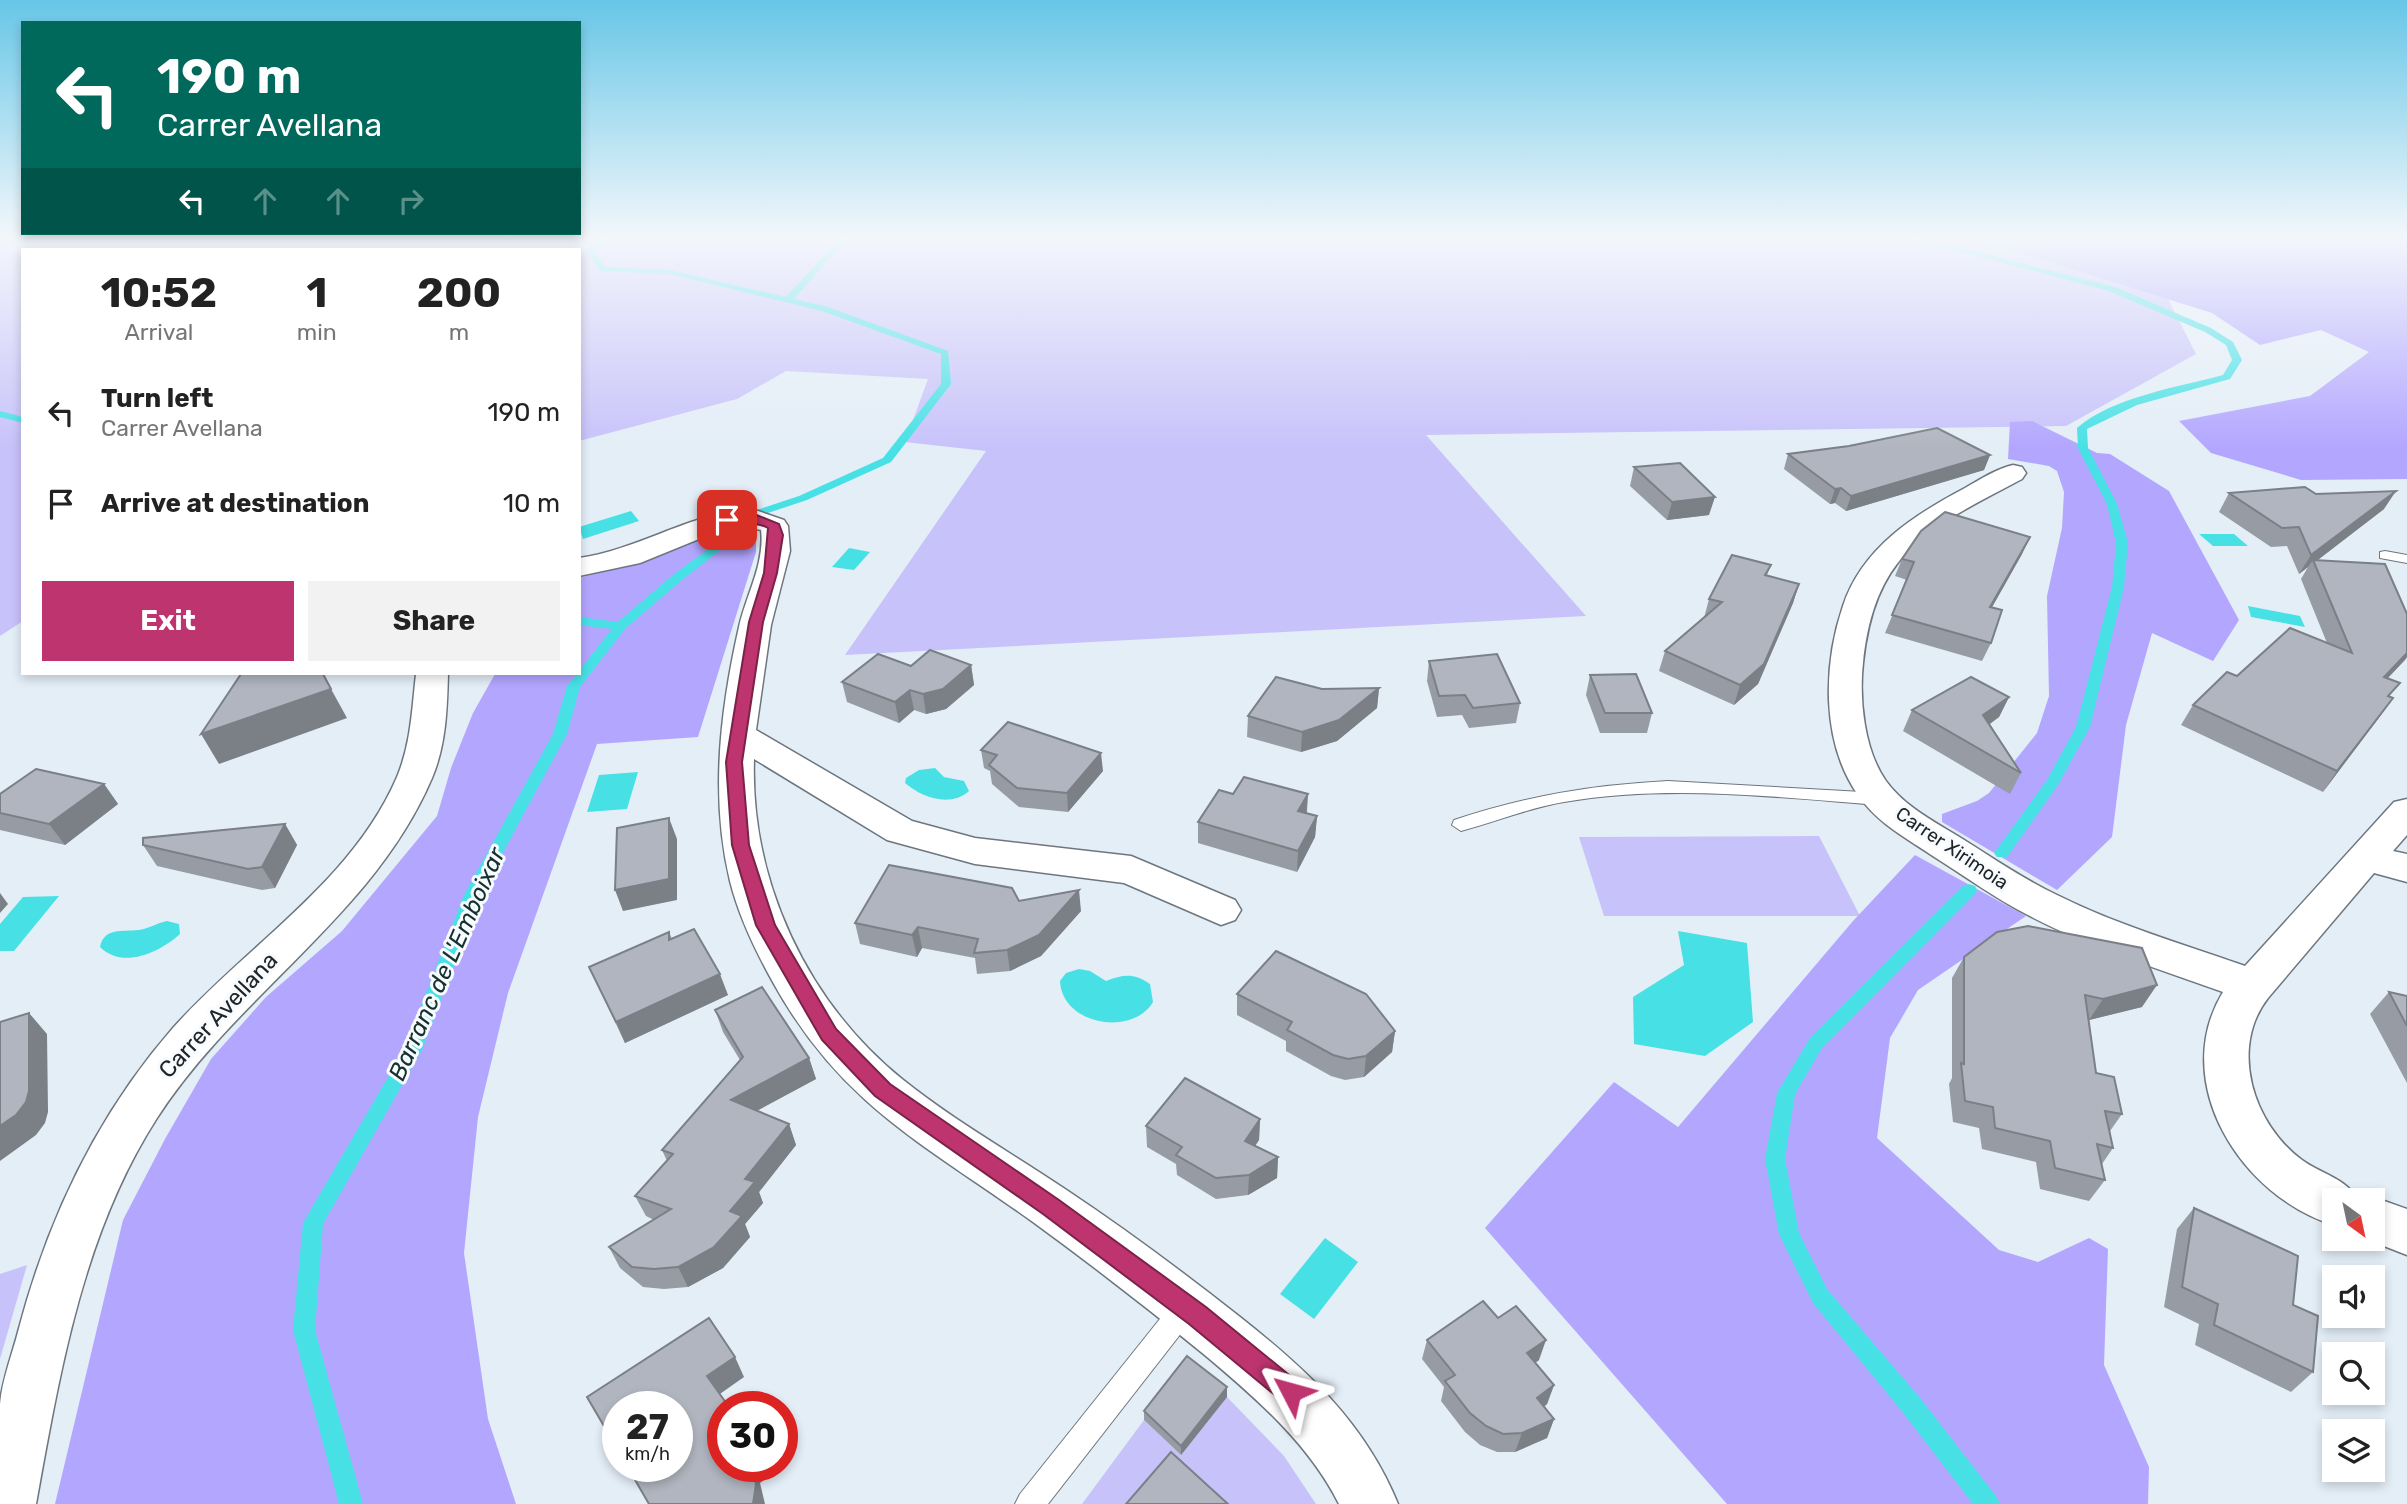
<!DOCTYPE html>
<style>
body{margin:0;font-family:Rubik,sans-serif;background:#f2f2f2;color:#222;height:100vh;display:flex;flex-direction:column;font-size:26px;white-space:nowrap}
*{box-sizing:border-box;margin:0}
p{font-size:23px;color:#767676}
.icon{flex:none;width:38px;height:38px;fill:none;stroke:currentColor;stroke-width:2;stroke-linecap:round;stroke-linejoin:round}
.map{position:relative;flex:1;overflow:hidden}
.side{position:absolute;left:21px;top:248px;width:560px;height:427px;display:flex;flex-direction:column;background:#fff;border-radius:0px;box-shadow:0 4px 10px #0003}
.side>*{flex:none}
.hud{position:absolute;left:21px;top:21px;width:560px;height:214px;border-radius:0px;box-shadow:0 4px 10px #0003;background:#00695c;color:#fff;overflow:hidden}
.needle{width:46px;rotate:147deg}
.buttons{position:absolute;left:2322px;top:1188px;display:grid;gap:14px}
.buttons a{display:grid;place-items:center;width:63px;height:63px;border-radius:0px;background:#fff;box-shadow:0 4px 10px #0003;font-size:35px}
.speed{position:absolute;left:602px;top:1391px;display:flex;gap:14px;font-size:35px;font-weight:700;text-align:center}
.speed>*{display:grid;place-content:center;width:91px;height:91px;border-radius:50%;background:#fff;box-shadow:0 4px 10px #0003;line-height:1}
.speed small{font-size:18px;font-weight:400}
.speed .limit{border:10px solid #d22;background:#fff;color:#111}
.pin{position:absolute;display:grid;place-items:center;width:60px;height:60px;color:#fff;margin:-30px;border-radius:14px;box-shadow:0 4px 10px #0006}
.me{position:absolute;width:77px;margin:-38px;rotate:309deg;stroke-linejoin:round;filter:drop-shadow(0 0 5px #0008)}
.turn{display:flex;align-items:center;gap:24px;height:147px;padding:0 21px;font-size:32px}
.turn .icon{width:91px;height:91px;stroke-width:2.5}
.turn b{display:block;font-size:49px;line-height:60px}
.lanes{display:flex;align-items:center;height:66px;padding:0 21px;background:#0003;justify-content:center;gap:35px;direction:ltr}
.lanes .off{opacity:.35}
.eta{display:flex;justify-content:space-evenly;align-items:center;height:119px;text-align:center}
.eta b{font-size:42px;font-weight:700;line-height:49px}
.button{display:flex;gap:14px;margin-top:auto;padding:14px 21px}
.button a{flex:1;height:80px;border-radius:0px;background:#bd346f;color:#fff;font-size:28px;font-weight:700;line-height:80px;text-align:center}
.button a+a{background:#f2f2f2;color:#222}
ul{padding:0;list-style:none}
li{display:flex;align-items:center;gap:21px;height:91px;padding:0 21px}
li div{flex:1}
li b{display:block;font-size:26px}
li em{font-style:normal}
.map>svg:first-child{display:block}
</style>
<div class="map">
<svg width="2407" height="1504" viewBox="0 0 2407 1504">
<rect width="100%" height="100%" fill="#e4eef7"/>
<g fill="#c8c2fa">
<polygon points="0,238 2137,238 2196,354 2066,426 1426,435 1586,616 845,655 986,451 905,442 928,379 786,371 737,399 579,441 579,250 23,250 23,621 0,636"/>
<polygon points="1819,836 1860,916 1604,916 1579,837"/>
<polygon points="27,1265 0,1359 0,1274"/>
<polygon points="1227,1397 1284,1456 1316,1504 1082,1504 1144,1420 1181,1455"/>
</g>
<g fill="#b3a6ff">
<polygon points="1974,238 2407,238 2407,479 2301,480 2211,453 2179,421 2310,396 2369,352 2321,330 2260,345 2212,313"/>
<polygon points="2032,421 2097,453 2110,454 2169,491 2239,620 2213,661 2152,633 2126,725 2112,837 2057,890 1942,822 1942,814 1977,801 1989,793 2037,733 2049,696 2047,596 2062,528 2064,492 2057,471 2049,466 2008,459 2010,422"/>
<polygon points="732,527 756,534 756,552 698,737 597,744 508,993 478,1117 464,1253 488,1419 516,1504 55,1504 123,1220 165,1139 211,1059 266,997 342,931 437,816 451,768 473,713 495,674 579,674 579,578 646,560 707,534"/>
<polygon points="1915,855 2026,916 1918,990 1890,1038 1877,1138 1999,1250 2038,1262 2089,1238 2108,1249 2104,1365 2149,1467 2148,1504 1727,1504 1485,1228 1614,1082 1678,1127 1853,921"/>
</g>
<g fill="#47e1e5">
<polygon points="631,511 639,521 583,539 579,527"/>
<polygon points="2199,534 2234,534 2248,546 2213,546"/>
<polygon points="849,548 870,552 854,570 832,567"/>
<polygon points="2248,606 2300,616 2305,627 2251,617"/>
<path d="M935 768 944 777 964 781 969 791C950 808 921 797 905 783L906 778 919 770Z"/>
<polygon points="638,772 627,809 587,812 599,775"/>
<polygon points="59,896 14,951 0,951 0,924 23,897"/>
<path d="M167 921 179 924 180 934C160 952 123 970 100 947 104 927 123 932 138 930 148 929 157 923 167 921Z"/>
<polygon points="1678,931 1747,943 1753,1022 1705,1056 1634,1044 1633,997 1684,965"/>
<path d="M1079 969 1090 971 1106 981C1124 974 1134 973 1150 984L1153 1002C1132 1037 1062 1025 1060 981L1066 973Z"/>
<polygon points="1325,1238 1358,1262 1314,1319 1280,1294"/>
</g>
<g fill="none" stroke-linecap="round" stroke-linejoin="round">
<g fill="#47e1e5" fill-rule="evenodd">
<polygon points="598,238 606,238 595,251 605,267 670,270 786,297 840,238 848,238 794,299 828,307 948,351 951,384 891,462 807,500 765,514 757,514 757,510 799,496 883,458 941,384 941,354 822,311 670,274 600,271 587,251"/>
<path d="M1909 238H1921L2115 287 2211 328 2233 342 2242 360 2230 379 2137 405 2087 429 2088 448 2117 504 2128 543 2124 587 2090 727 2058 785 2007 857H1997L1994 853 2047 780 2076 727 2112 587 2116 543 2107 504 2078 448 2077 428C2112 397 2179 387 2223 375L2232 360 2226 345 2205 332 2109 291Z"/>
<polygon points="0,411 23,417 23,423 0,417"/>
<polygon points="742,525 748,528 746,530 682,580 625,629 580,687 567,734 480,895 422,1050 323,1224 315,1330 363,1504 339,1504 293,1330 303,1223 405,1048 464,895 553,734 567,686 577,674 579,674 579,671 612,629 579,625 579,617 618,622 674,574"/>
<polygon points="1969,884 1975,886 1977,890 1975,894 1822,1048 1795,1094 1785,1159 1799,1233 1827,1289 1920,1398 1996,1496 2000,1504 1973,1504 1904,1414 1813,1303 1779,1234 1765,1159 1777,1093 1810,1038 1963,886"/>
</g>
<g stroke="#6d767e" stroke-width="2">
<g id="lane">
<polygon points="2385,551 2407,555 2407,563 2380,558 2380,552"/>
<path d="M1668 781 1880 793 1889 799 1880 805C1776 797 1668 784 1564 802 1528 808 1496 822 1461 831L1452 825 1454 820C1527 796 1591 785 1668 781Z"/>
<polygon points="1184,1296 1193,1300 1197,1309 1193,1318 1048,1504 1015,1504 1020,1494 1175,1300"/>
</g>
</g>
<g stroke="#6d767e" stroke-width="3">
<g id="street">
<path d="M2013 465 2022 467 2026 473 2022 479C1930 528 1875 549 1863 663 1859 699 1864 750 1886 781 1905 807 1935 822 1961 838 1993 858 2023 879 2057 895 2117 925 2182 944 2245 966L2394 802 2407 799V835L2393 851 2407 854V882L2374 873 2268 998C2229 1048 2253 1124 2302 1160 2321 1174 2348 1179 2357 1200H2334V1225C2242 1197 2168 1083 2223 992 2157 968 2088 947 2026 914 1995 898 1966 877 1936 858 1908 839 1878 824 1858 795 1821 742 1823 665 1843 606 1862 548 1914 515 1965 488 1981 479 1996 469 2013 465Z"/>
<path d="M741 510 758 511 784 520 788 526 790 551 771 625 756 730 912 821 975 838 1131 856 1235 900 1241 910 1235 920 1221 925 1124 883 975 864 887 840 754 759C750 881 807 1002 902 1079 953 1120 1010 1152 1065 1189 1125 1229 1183 1272 1240 1317 1307 1370 1365 1423 1398 1504H1339C1309 1444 1257 1399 1206 1356 1150 1310 1092 1265 1033 1222 926 1145 842 1106 774 984 756 952 739 917 730 881 710 797 720 711 739 627 746 595 765 564 761 530L741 526 726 528 640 563 579 576V558C636 550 684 517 741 510Z"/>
<path d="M416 674H448C447 709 446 745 432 778 374 915 236 995 157 1118 83 1233 60 1371 36 1504H0C0 1471 0 1437 0 1404 2 1380 12 1355 18 1332 47 1221 97 1115 173 1028 246 946 352 882 397 777 411 744 412 709 416 674Z"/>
<polygon points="2373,1197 2407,1209 2407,1255 2366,1239 2373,1239 2373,1200 2362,1200"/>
</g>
</g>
<use href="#lane" fill="#fff" fill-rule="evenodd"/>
<use href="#street" fill="#fff" fill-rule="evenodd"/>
</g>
<g fill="#979ca4">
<polygon points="1788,454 1990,455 1984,470 1846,511 1835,503 1830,504 1784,469"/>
<polygon points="1634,467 1709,515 1667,520 1630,486"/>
<polygon points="2229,493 2316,494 2384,509 2317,560 2407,614 2407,657 2387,678 2390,697 2393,698 2323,792 2181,725 2193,705 2237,676 2327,643 2301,579 2308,567 2299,574 2287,546 2271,547 2219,512"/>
<polygon points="2022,554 1992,607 1991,643 1982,661 1885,633 1907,580 1895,576 1902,559"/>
<polygon points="1771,565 1767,575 1799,584 1793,603 1758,684 1734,705 1659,671 1665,651 1704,618 1709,599"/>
<polygon points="1429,661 1520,703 1516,723 1469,728 1462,715 1437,717 1427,681"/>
<polygon points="971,665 974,685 946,709 926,714 914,710 899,723 847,702 842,682 911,666"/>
<polygon points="1590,675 1652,713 1647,733 1600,733 1586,695"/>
<polygon points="1379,688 1377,708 1337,741 1301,752 1247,737 1248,716 1322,689"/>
<polygon points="2009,697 1999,717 1990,724 2021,773 2010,794 1903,731 1912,710"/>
<polygon points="981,750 1103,771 1068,812 1019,807 992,784 990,771 984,768"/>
<polygon points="104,784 118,804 65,845 0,830 0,794"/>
<polygon points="1233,794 1308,794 1307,813 1317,816 1315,837 1297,872 1198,843 1198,822"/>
<polygon points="285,824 297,845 275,888 262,890 157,866 143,845"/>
<polygon points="1019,901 1081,911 1041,956 1010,971 977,974 975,958 922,948 917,957 860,944 855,923"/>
<polygon points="669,932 672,939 728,995 625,1043 589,967"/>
<polygon points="1964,957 2142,1007 2089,1020 2096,1073 2122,1114 2110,1131 2113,1148 2102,1164 2105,1180 2089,1201 2040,1189 2036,1162 1982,1149 1979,1128 1953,1122 1949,1084 1952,1078 1952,978"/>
<polygon points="2389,992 2407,996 2407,1083 2370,1014"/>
<polygon points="1237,994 1395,1031 1392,1052 1364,1077 1345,1080 1331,1076 1286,1051 1286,1041 1237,1015"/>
<polygon points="715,1010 809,1058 816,1079 757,1111 789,1124 796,1145 759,1192 763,1203 745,1224 750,1237 723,1268 688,1287 664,1289 643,1287 620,1268 609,1247 654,1220 646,1216 635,1196 667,1161 662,1150 740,1060 723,1032"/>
<polygon points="1260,1119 1259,1140 1255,1146 1278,1157 1277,1178 1248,1195 1216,1199 1177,1175 1176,1164 1147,1147 1146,1126"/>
<polygon points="2194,1208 2293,1305 2313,1372 2291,1392 2195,1345 2199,1324 2164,1307 2177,1229"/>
<polygon points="1498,1318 1539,1360 1535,1363 1554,1385 1547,1404 1544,1407 1554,1419 1547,1438 1515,1452 1497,1452 1480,1445 1465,1432 1441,1401 1444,1387 1422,1359 1427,1340"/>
<polygon points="1227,1387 1227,1397 1181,1455 1144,1420 1144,1411"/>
</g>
<g fill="#7b7f86">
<polygon points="1990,455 1984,470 1846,511 1851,496"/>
<polygon points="1841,488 1835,503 1830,504 1835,489"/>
<polygon points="2396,491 2384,509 2314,563 2313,560 2308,567 2299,574 2311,555"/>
<polygon points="1715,497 1709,515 1667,520 1672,502"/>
<polygon points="2030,537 2022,554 1982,625 1990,607"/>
<polygon points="1799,584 1793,603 1758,684 1734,705 1740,685"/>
<polygon points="2407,653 2407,657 2405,660 2370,697 2384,677"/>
<polygon points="971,665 974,685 946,709 926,714 923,694"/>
<polygon points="1379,688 1377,708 1337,741 1301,752 1302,732"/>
<polygon points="331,689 347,718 219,764 201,734"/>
<polygon points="910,690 914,710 899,723 895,702"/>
<polygon points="2009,697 1999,717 1974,735 1983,715"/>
<polygon points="2393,698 2378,719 2323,792 2337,771"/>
<polygon points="1101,753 1103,771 1068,812 1067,793"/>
<polygon points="104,784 118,804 65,845 49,824"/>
<polygon points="1308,794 1306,815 1298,811"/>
<polygon points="1317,816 1315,837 1297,872 1298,851"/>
<polygon points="669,818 677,839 677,900 623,911 615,890"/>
<polygon points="285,824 297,845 275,888 262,867"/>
<polygon points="1079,890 1081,911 1041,956 1010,971 1007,950"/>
<polygon points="0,893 8,904 0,913"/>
<polygon points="918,927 922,948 917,957 912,935"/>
<polygon points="720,974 728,995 625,1043 616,1022"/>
<polygon points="2157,985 2142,1007 2089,1020 2103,999"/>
<polygon points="29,1013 47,1034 48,1112 45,1123 36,1135 0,1161 0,1126"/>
<polygon points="1395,1031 1392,1052 1364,1077 1366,1056"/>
<polygon points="809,1058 816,1079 739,1120 731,1100"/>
<polygon points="1260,1119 1259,1140 1244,1162 1245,1141"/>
<polygon points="789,1124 796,1145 759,1192 763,1203 745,1224 750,1237 723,1268 688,1287 678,1267 730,1211 745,1179"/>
<polygon points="1278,1157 1277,1178 1248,1195 1249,1175"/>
<polygon points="1546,1340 1539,1360 1521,1373 1527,1353"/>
<polygon points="735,1357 744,1377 717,1396 707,1376"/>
<polygon points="1554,1385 1547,1404 1530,1417 1537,1398"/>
<polygon points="1227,1387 1227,1397 1181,1455 1181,1446"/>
<polygon points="1554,1419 1547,1438 1515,1452 1522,1433"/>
<polygon points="751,1466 769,1466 773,1473 760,1483 765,1504 753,1504"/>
</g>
<g fill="#b0b5bf" stroke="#7b7f86" stroke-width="2">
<polygon points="1937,428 1990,455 1851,496 1841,488 1835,489 1788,454 1849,446"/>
<polygon points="1680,463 1715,497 1672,502 1634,467"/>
<polygon points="2305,487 2316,494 2396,491 2311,555 2299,527 2282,528 2229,493"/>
<polygon points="1945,512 2030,537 1990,607 2002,610 1991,643 1892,615 1914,562 1902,559 1921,531"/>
<polygon points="1732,555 1771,565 1765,575 1799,584 1764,664 1740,685 1665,651 1722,602 1709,599"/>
<polygon points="2313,560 2385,564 2407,614 2407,653 2384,677 2400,683 2388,696 2393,698 2337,771 2193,705 2227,672 2237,676 2290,628 2352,653"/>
<polygon points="930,650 971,665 943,689 923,694 910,690 895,702 842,682 878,654 911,666"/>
<polygon points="1497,654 1520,703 1473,708 1465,695 1439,696 1429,661"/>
<polygon points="241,674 323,674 331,689 201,734"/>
<polygon points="1636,674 1652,713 1605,713 1590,675"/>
<polygon points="1276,677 1322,689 1379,688 1339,720 1302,732 1248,716"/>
<polygon points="1971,677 2009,697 1983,715 2021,773 1912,710"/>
<polygon points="1008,722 1101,753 1067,793 1017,788 989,765 997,755 981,750"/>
<polygon points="36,769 104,784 49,824 0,813 0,794"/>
<polygon points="1244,777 1308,794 1298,811 1317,816 1298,851 1198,822 1219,790 1233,794"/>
<polygon points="669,818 669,879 615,890 617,828"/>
<polygon points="285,824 262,867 248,869 143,845 143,838"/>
<polygon points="889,865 1012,888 1019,901 1079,890 1039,935 1007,950 974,953 978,939 918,927 912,935 855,923"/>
<polygon points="2028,926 2142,948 2157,985 2103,999 2085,995 2096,1073 2114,1077 2122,1114 2105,1111 2113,1148 2097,1144 2105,1180 2055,1168 2050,1141 1995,1128 1993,1107 1965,1101 1961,1063 1964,1064 1964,957 1997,932"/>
<polygon points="694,929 720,974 616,1022 589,967 669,932 669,940"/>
<polygon points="1276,951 1366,994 1395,1031 1366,1056 1348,1059 1333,1055 1287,1030 1292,1022 1237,994"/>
<polygon points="762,987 809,1058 731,1100 789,1124 745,1179 755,1182 730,1211 742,1216 714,1247 678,1267 654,1269 632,1267 609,1247 671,1209 635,1196 673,1154 662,1150 743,1057 715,1010"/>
<polygon points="2389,992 2407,996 2407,1026"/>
<polygon points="29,1013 29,1091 26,1102 16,1115 0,1126 0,1022"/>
<polygon points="1185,1078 1260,1119 1245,1141 1278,1157 1249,1175 1216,1178 1176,1155 1182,1147 1146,1126"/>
<polygon points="2194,1208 2298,1256 2293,1305 2318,1316 2313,1372 2214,1325 2218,1304 2182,1287"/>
<polygon points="1483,1301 1498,1318 1516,1306 1546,1340 1527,1353 1554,1385 1537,1398 1554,1419 1522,1433 1503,1434 1486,1426 1470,1413 1445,1381 1455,1375 1427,1340"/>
<polygon points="709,1318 735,1357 707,1376 729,1407 723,1407 723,1466 751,1466 756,1484 753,1504 649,1504 627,1466 677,1466 677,1407 618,1407 618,1450 587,1397"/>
<polygon points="1187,1356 1227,1387 1181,1446 1144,1411"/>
<polygon points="1171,1452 1228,1504 1126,1504"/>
</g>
<linearGradient id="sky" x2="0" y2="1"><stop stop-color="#67c6e7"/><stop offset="0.53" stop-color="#f3f7fb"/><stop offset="1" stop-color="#f3f7fb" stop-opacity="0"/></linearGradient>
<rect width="2407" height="448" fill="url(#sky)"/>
<path fill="#bd346f" stroke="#7b2248" stroke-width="2" d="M754 514 779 524 783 535 777 573 763 622 742 762 749 845 775 925 836 1029 890 1084 1059 1200 1206 1307 1299 1383 1303 1392 1299 1401 1291 1404 1282 1401 1189 1324 1043 1214 875 1096 822 1040 756 925 732 845 726 762 749 622 764 573 768 528C753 519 734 529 721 520L727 516Z"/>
<g text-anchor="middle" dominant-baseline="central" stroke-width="6" stroke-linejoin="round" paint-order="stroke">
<g font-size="19" fill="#212528" stroke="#f7fbfe">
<text transform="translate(1952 848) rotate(34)">Carrer Xirimoia</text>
</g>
<g font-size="23" fill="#212528" stroke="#f7fbfe">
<text transform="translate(218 1015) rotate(-47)">Carrer Avellana</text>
</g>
<g font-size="24" font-style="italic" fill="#162f2f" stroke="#f7fbfe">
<text transform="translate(447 964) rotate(-66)">Barranc de L'Emboixar</text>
</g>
</g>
</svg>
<div class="buttons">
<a><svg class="needle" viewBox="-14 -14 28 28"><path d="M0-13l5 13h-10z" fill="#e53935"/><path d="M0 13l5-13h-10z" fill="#767676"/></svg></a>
<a><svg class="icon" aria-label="sound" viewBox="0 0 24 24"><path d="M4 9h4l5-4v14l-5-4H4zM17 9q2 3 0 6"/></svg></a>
<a><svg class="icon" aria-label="search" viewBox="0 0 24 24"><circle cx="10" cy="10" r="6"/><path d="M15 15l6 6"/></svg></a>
<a><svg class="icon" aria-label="layers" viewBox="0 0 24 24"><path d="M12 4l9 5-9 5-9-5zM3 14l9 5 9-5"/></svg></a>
</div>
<div class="speed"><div>27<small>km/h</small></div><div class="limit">30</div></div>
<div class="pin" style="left:727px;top:520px;background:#d93025"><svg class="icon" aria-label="arrive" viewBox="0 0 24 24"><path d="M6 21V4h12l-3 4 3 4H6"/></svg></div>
<svg class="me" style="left:1291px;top:1392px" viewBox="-20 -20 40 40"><path d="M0-17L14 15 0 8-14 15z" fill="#bd346f" stroke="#fff" stroke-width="4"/></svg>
<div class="hud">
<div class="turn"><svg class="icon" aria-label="left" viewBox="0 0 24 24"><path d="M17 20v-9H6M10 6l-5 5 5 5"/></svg><div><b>190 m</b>Carrer Avellana</div></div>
<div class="lanes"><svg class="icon" aria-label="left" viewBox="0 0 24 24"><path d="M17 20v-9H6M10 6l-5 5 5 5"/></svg><svg class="icon off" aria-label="ahead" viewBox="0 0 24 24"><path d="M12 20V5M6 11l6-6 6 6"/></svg><svg class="icon off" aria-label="ahead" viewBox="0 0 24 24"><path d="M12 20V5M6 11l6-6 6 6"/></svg><svg class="icon off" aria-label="right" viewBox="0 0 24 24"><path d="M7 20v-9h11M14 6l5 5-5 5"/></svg></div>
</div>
<section class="side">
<div class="eta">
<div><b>10:52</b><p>Arrival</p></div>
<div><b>1</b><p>min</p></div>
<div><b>200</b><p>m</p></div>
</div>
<ul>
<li><svg class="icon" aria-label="left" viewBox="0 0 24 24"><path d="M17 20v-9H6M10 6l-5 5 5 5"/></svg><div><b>Turn left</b><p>Carrer Avellana</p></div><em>190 m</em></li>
<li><svg class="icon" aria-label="arrive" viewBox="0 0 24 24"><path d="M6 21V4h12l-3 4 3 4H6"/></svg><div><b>Arrive at destination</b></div><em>10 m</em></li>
</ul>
<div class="button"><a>Exit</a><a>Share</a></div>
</section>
</div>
